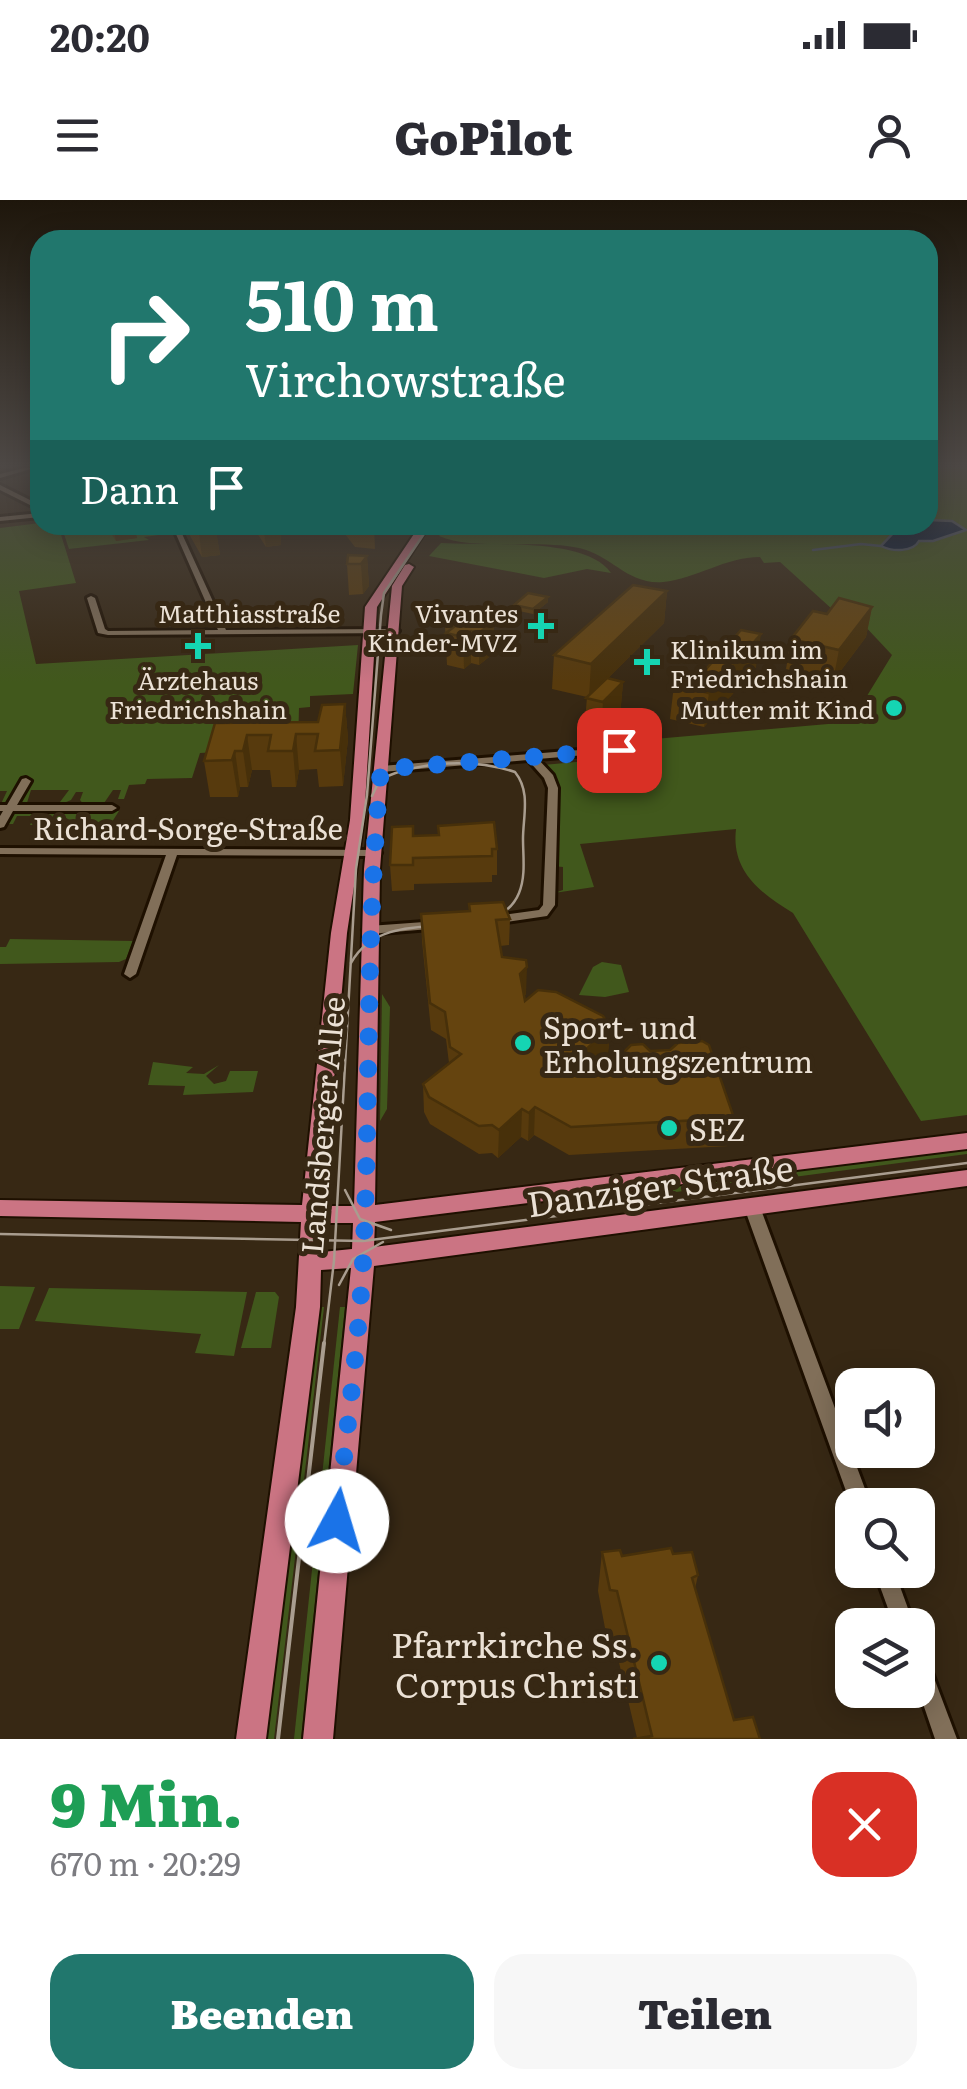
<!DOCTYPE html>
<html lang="de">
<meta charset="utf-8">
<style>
body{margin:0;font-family:Literata,serif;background:#f7f7f7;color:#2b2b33;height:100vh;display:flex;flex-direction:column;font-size:38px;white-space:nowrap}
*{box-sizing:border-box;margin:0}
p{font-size:32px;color:#7c7c81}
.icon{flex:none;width:55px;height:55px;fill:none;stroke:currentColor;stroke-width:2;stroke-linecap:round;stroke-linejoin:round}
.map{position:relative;height:1539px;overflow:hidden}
.details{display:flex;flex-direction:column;background:#fff;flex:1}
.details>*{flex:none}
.banner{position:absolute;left:30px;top:30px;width:908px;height:305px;border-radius:30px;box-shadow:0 5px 25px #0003;background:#21776d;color:#fff;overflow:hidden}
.buttons{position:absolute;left:835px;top:1168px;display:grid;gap:20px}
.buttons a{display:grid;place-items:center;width:100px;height:100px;border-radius:20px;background:#fff;box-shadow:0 5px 25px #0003;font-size:50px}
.pin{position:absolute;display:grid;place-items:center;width:85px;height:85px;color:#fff;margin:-42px;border-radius:20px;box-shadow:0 5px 15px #0006}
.me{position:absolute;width:110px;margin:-55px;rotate:6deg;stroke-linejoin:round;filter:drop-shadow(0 0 8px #0008)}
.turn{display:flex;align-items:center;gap:35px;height:210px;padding:0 50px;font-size:45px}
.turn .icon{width:130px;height:130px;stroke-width:2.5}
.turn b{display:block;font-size:70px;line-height:85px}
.then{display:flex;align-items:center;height:95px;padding:0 50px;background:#0003;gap:20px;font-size:38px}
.round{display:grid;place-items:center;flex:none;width:105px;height:105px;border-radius:30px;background:#f7f7f7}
.summary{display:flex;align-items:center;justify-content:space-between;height:170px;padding:0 50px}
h1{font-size:60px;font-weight:800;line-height:75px;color:#1e9e55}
.cta{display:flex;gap:20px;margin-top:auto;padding:20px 50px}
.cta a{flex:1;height:115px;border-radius:30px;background:#21776d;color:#fff;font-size:40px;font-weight:800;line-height:115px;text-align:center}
.cta a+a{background:#f7f7f7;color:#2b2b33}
.status{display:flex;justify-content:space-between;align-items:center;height:70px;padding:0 50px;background:#fff;direction:ltr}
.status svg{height:28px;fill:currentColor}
header{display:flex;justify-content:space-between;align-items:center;height:130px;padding:0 50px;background:#fff;font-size:45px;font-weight:800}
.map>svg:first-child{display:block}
</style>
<div class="status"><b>20:20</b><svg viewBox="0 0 49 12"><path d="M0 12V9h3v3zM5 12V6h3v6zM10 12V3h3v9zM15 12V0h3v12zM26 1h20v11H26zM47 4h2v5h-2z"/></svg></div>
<header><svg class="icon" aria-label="menu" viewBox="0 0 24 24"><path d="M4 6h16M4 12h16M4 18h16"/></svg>GoPilot<svg class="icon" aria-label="person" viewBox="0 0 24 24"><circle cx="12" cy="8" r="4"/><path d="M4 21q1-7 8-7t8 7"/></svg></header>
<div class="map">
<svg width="967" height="1539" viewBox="0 0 967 1539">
<rect width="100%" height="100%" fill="#372814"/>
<g fill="#41581c">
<path d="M928 268H967V915L921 921 793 713C760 693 731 671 736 629L580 644 594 687 554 693 563 690V667L553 666 557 584 543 565 587 561 592 572 650 567 639 543 631 541 851 522 892 455 862 423 843 419 780 362 764 363 760 357C725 357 696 379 663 382 627 385 612 355 579 348 538 339 473 351 439 336L444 330 467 332 490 325H928Z"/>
<polygon points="40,323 58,325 76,383 19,391 36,464 358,445 353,494 310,496 310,507 299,508 298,547 200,553 192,578 147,579 145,584 129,585 124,599 118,599 121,590 113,590 102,606 85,606 80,600 83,592 76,592 71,600 57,606 69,590 31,590 26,606 17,605 29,581 20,581 5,606 0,606 7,591 0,591 0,328"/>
<polygon points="61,325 162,325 166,334 144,337 149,340 69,349"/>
<path d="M441 343C482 346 586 336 611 373L587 369 544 378 429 356Z"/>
<polygon points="16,611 119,611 110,625 71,625 72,621 66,618 57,625 30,625 34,616 17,616 13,624 5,624"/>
<polygon points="10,739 133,741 126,759 119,762 0,764 0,747 6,747"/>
<polygon points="602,762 621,765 629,792 605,797 579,795 593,767"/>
<polygon points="382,794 390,807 387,909 380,921"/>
<polygon points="153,862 193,867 186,873 204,874 219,865 206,876 214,884 226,881 230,871 258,871 253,892 183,895 185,886 148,885"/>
<polygon points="967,947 967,954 771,980 768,973"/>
<polygon points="758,974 761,981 568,1006 565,999"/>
<polygon points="0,1086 35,1087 19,1129 0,1129"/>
<polygon points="49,1088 247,1092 234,1156 195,1153 201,1134 35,1121"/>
<polygon points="256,1092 275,1092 279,1097 271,1148 241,1148"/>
<polygon points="319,1107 324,1107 274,1539 266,1539"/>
<polygon points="340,1107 345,1107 301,1539 294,1539"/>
</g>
<path fill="#00153a" stroke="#465268" stroke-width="2.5" d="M928 320 952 321 966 330 933 341H919C913 352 893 352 881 346L898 328 928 325Z"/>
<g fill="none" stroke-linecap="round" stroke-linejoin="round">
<polyline stroke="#465268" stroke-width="2.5" points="813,350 861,344 881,346"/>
<g stroke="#1e1000" stroke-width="6">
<g id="minor">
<polygon points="24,268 34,268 0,278 0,274"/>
<polygon points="0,285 40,305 40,310 0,290"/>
<polygon points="40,313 40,317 0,321 0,317"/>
<polygon points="172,325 178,325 226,430 395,429 399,431 395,433 108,435 98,433 87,398 91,396 95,398 105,429 108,431 218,430"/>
<polygon points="630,546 635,549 633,551 538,559 553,575 558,588 555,705 547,716 492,724 488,723 486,720 488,717 539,710 543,705 548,588 544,578 528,560 381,572 376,569 381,566"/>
<polygon points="26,578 31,581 17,605 112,605 117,608 112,611 13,611 4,627 0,628 0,616 3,611 0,611 0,605 7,605 22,579"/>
<polygon points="0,648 375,650 381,653 375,656 177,655 136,774 130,778 124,774 166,655 0,654"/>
<polygon points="438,721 442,722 444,725 442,728 369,734 363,730 369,726"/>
<polygon points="752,1001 757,1003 760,1007 871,1305 852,1305 852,1308 851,1305 744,1007 747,1003"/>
<polygon points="874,1370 894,1370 914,1425 894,1425"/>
<polygon points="918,1450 925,1454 957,1539 935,1539 918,1489"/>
</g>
</g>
<g stroke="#1e1000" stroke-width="4">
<path id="major" d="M420 325H430L377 407 364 620 347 733 323 1006H354L364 669 392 386 405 365 409 364 414 367 402 386 380 669 375 1005 967 933V949L375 1022 374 1047 967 970V986L374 1066 333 1539H303L351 1068 321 1070 320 1107 266 1539H236L296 1107 301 1022 0 1016V1000L302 1005 331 733 350 620 365 407ZM323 1023H353L352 1049 322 1052Z"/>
</g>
<use href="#minor" fill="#816f59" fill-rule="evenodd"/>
<use href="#major" fill="#cb7483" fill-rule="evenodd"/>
<g stroke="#a99d8f" stroke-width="2.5">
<path d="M351 763C387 697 495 752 519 693 526 676 523 656 523 639 523 616 531 592 515 572 472 558 421 561 380 579L372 596"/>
<polyline points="345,990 360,1019 391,1030"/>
<polyline points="0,1034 363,1041 967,963"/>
<polyline points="339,1085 353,1059 383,1042"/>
<polyline points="324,1145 334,1061 356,669 367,595 381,415 384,393 430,325"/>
</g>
<polyline stroke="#a99d8f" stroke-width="4" points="278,1539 324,1143"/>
</g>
<g fill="#573a0d">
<polygon points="106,325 138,325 140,333 136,334 137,338 116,341"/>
<polygon points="184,325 213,325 216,331 220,355 202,357"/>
<polygon points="252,325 292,325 293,328 280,329 281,345 266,347"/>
<polygon points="338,325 374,325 375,349 355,347"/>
<polygon points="367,356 369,386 363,394 349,395 347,364"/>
<polygon points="667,391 664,423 608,478 623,482 620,516 601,537 584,533 587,497 552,489 554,455"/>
<polygon points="548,397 548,402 533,414 514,410 514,405"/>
<polygon points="872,407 866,437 833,481 786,469 791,439 827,414"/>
<polygon points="494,421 494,453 479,465 471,463 464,469 447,465 445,425"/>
<polygon points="756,467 704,527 670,519 674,485 699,477"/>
<polygon points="345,504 348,539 343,586 319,587 317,569 299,570 296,587 272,587 270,570 252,570 248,587 240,587 238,597 210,597 204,561 215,523 318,522"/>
<polygon points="414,636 497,649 497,675 492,675 492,682 414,684 414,690 392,691 390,665"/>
<polygon points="421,714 510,719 509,745 500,746 502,757 526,794 524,796 525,801 610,827 608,854 650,851 734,918 729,946 569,955 534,935 528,941 521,937 498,958 492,953 479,954 430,924 424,912 423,884 449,863 446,839 431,830 422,741"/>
<polygon points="602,1352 622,1356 673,1354 698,1375 695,1389 734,1520 637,1538 611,1429 605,1428 598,1391"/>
</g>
<g fill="#47300a">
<polygon points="113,325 138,325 140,333 136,334 137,338 116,341"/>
<polygon points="263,325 292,325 293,328 280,329 281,345 266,347"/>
<polygon points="216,331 220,355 202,357 199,333"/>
<polygon points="367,356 369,386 363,394 361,364"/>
<polygon points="667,391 664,423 589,497 591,464"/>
<polygon points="548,397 548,402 533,414 533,409"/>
<polygon points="872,407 866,437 833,481 839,450"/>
<polygon points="494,421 494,453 479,465 479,433"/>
<polygon points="471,431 471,463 464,469 463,437"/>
<polygon points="761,434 756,467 704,527 709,493"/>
<polygon points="623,482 620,516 601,537 603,502"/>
<polygon points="345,504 348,539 343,586 340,550"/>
<polygon points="296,534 299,570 296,587 293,551"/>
<polygon points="247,535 252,570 248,587 243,551"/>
<polygon points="235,551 240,587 238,597 232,560"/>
<polygon points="527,767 526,794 520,801 520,774"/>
<polygon points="610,827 608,854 579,856"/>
<polygon points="535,907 534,935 528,941 529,913"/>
<polygon points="522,909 521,937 498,958 499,930"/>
</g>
<g fill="#65440f" stroke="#47300a" stroke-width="2.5">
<polygon points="194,325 213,325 216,331 199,333"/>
<polygon points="348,355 367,356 361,364 347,364"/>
<polygon points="633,385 667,391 591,464 554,455"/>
<polygon points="528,393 548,397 533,409 514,405"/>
<polygon points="839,398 872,407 839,450 791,439 813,411 827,414"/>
<polygon points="461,413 494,421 479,433 471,431 463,437 446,433 454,427 445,425"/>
<polygon points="741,430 761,434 709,493 674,485 684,474 699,477"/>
<polygon points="607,478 623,482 603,502 586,498"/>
<polygon points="345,504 340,550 315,551 318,534 296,534 293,551 268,551 271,535 247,535 243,551 235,551 232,560 204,561 215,523 318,522 322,505"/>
<polygon points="494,622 497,649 492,649 492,656 413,658 413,665 390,665 392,627 413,626 413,636 439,635 438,626"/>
<polygon points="503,702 510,719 496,720 502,757 526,760 527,767 520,774 525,801 538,790 556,792 603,816 610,827 579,856 623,853 631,845 643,844 650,851 670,850 678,843 702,841 709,845 734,918 571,927 535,907 529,913 522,909 499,930 492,925 479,926 429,897 423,884 461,854 450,847 445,812 430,803 421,714 470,711 469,704"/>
<polygon points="671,1348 673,1354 692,1352 698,1375 692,1378 734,1520 753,1517 760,1539 633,1539 652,1536 617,1391 610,1390 602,1352 620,1350 622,1356"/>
</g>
<linearGradient id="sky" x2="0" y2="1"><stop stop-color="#1e160b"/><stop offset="0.55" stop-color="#4d4845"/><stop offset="1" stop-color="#4d4845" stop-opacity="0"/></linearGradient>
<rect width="967" height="483" fill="url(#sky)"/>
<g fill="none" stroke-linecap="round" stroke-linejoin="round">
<path stroke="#1a73e8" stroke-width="18" stroke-dasharray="0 32.4" d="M337 1321C346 1235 358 1149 363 1063 371 898 365 733 381 569L619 550"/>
</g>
<g fill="#15d5b3" stroke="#372814" stroke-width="4">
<path d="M536 411h10v10h10v10h-10v10h-10v-10h-10v-10h10z"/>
<path d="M193 431h10v10h10v10h-10v10h-10v-10h-10v-10h10z"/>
<path d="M642 447h10v10h10v10h-10v10h-10v-10h-10v-10h10z"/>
<circle cx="894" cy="508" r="10"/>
<circle cx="523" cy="843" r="10"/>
<circle cx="669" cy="928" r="10"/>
<circle cx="659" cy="1463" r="10"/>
</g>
<g text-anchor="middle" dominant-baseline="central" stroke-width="10" stroke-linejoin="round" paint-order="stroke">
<g font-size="25" fill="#ebe1d5" stroke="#372814">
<text x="249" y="412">Matthiasstraße</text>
</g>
<g font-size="25" fill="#ebe1d5" stroke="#372814" text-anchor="end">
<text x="518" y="412">Vivantes<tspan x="518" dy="29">Kinder-MVZ</tspan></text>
<text x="670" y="448" text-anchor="start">Klinikum im<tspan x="670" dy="29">Friedrichshain</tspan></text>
<text x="198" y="479" text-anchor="middle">Ärztehaus<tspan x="198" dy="29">Friedrichshain</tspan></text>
<text x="874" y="508">Mutter mit Kind</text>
</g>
<g font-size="30" fill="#ebe1d5" stroke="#372814">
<text x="188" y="627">Richard-Sorge-Straße</text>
<text transform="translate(321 925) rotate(-85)">Landsberger Allee</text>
</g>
<g font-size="30" fill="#ebe1d5" stroke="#372814" text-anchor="start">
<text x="543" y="826">Sport- und<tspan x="543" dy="34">Erholungszentrum</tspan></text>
<text x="689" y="928">SEZ</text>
</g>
<g font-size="35" fill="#ebe1d5" stroke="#372814">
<text transform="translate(660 984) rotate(-8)">Danziger Straße</text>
</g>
<g font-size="35" fill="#ebe1d5" stroke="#372814" text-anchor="end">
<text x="639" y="1443">Pfarrkirche Ss.<tspan x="639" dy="40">Corpus Christi</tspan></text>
</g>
</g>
</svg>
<div class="buttons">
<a><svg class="icon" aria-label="sound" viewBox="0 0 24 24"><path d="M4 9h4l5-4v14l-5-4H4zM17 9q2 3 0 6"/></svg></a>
<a><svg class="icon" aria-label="search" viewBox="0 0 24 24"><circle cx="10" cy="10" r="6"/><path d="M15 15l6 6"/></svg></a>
<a><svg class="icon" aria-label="layers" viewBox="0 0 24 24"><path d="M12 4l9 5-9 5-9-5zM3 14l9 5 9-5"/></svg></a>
</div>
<div class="pin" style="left:619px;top:550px;background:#d93025"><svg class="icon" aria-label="arrive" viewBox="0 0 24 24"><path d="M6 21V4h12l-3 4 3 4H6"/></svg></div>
<svg class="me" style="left:337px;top:1321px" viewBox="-20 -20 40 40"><circle r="19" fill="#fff"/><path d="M0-13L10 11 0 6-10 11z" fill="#1a73e8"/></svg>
<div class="banner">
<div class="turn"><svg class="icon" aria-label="right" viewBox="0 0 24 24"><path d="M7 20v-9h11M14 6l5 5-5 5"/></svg><div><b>510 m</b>Virchowstraße</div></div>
<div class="then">Dann<svg class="icon" aria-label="arrive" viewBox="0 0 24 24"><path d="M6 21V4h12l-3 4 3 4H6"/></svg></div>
</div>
</div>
<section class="details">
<div class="summary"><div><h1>9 Min.</h1><p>670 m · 20:29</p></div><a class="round" style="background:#d93025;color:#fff"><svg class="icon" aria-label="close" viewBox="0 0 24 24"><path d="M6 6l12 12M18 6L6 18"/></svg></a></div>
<div class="cta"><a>Beenden</a><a>Teilen</a></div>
</section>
